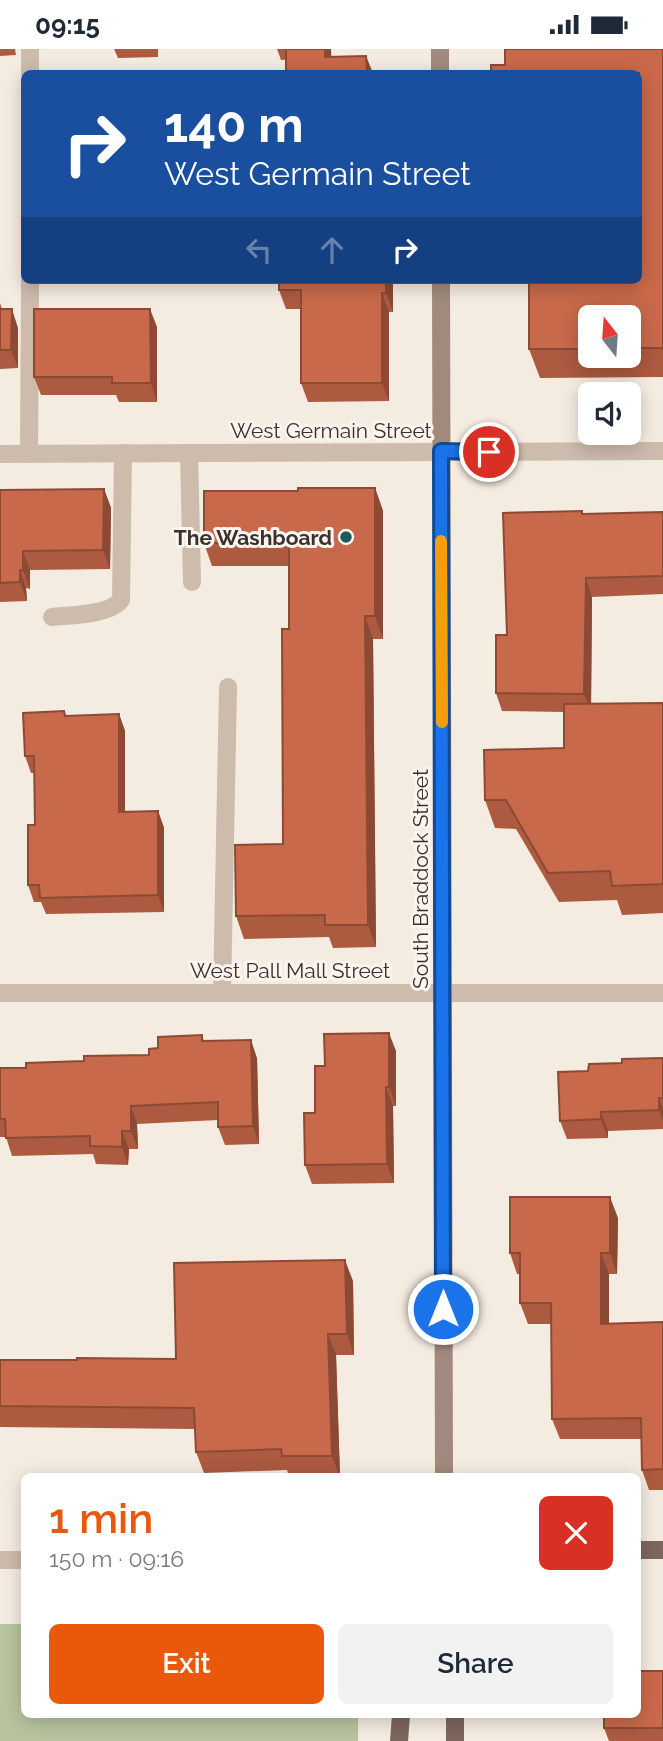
<!DOCTYPE html>
<meta charset="utf-8">
<style>
body{margin:0;font-family:Raleway,sans-serif;background:#f2f2f3;color:#1f2937;height:100vh;display:flex;flex-direction:column;font-size:26px;white-space:nowrap}
*{box-sizing:border-box;margin:0}
p{font-size:23px;color:#747a83}
.icon{flex:none;width:38px;height:38px;fill:none;stroke:currentColor;stroke-width:2;stroke-linecap:round;stroke-linejoin:round}
.map{position:relative;flex:1;overflow:hidden}
.sheet{position:absolute;left:21px;top:1424px;width:620px;height:245px;display:flex;flex-direction:column;background:#fff;border-radius:10px;box-shadow:0 4px 18px #0003}
.sheet>*{flex:none}
.guide{position:absolute;left:21px;top:21px;width:621px;height:214px;border-radius:10px;box-shadow:0 4px 18px #0003;background:#1a4fa0;color:#fff;overflow:hidden}
.needle{width:46px;rotate:343deg}
.buttons{position:absolute;left:578px;top:256px;display:grid;gap:14px}
.buttons a{display:grid;place-items:center;width:63px;height:63px;border-radius:10px;background:#fff;box-shadow:0 4px 18px #0003;font-size:35px}
.pin{position:absolute;display:grid;place-items:center;width:60px;height:60px;color:#fff;margin:-30px;border:4px solid #fff;border-radius:50%;box-shadow:0 2px 7px #0007}
.me{position:absolute;width:77px;margin:-38px;rotate:0deg;stroke-linejoin:round;filter:drop-shadow(0 0 5px #0008)}
.turn{display:flex;align-items:center;gap:24px;height:147px;padding:0 28px;font-size:32px}
.turn .icon{width:91px;height:91px;stroke-width:2.5}
.turn b{display:block;font-size:49px;line-height:60px}
.lanes{display:flex;align-items:center;height:66px;padding:0 28px;background:#0003;justify-content:center;gap:35px;direction:ltr}
.lanes .off{opacity:.35}
.round{display:grid;place-items:center;flex:none;width:74px;height:74px;border-radius:10px;background:#f2f2f3}
.headline{display:flex;align-items:center;justify-content:space-between;height:119px;padding:0 28px}
h1{font-size:42px;font-weight:600;line-height:52px;color:#ea580c}
.action{display:flex;gap:14px;margin-top:auto;padding:14px 28px}
.action a{flex:1;height:80px;border-radius:10px;background:#ea580c;color:#fff;font-size:28px;font-weight:600;line-height:80px;text-align:center}
.action a+a{background:#f2f2f3;color:#1f2937}
.status{display:flex;justify-content:space-between;align-items:center;height:49px;padding:0 35px;background:#fff;direction:ltr}
.status svg{height:19px;fill:currentColor}
.map>svg:first-child{display:block}
</style>
<div class="status"><b>09:15</b><svg viewBox="0 0 49 12"><path d="M0 12V9h3v3zM5 12V6h3v6zM10 12V3h3v9zM15 12V0h3v12zM26 1h20v11H26zM47 4h2v5h-2z"/></svg></div>
<div class="map">
<svg width="663" height="1692" viewBox="0 0 663 1692">
<rect width="100%" height="100%" fill="#f4ebe1"/>
<polygon fill="#b8c4a0" points="0,1575 24,1575 24,1666 358,1666 358,1692 0,1692"/>
<g fill="none" stroke-linecap="round" stroke-linejoin="round">
<g stroke="#cdbbac" stroke-width="18">
<polyline points="30,24 30,0"/>
<polyline points="189,404 192,533"/>
<polyline points="29,405 30,231"/>
<path d="M52 568C70 566 110 566 121 551L123 404"/>
<polyline points="222,944 228,638"/>
</g>
<g stroke="#cdbbac" stroke-width="18">
<polyline points="0,405 663,402"/>
<polyline points="0,944 663,944"/>
</g>
<polyline stroke="#cdbbac" stroke-width="18" points="0,1511 24,1511"/>
<g stroke="#a18a7d" stroke-width="18">
<polyline points="440,0 440,24"/>
<polyline points="441,231 444,1428"/>
</g>
<g stroke="#7d675c" stroke-width="18">
<polyline points="637,1501 663,1501"/>
<polyline points="455,1666 455,1692"/>
<polyline points="399,1692 401,1666"/>
</g>
</g>
<g fill="#ac5a40" fill-rule="evenodd">
<polygon points="0,0 15,0 16,6 0,7"/>
<polygon points="114,0 158,0 158,8 118,9"/>
<polygon points="277,0 331,0 331,7 281,11"/>
<path d="M663 0V328L540 329 529 300 639 231 505 16ZM590 268H628V306H590Z"/>
<polygon points="279,231 393,231 393,263 389,263 389,352 308,353 301,334 301,260 286,260 279,241"/>
<polygon points="0,254 2,260 18,279 18,319 0,320"/>
<polygon points="157,278 157,353 119,353 116,346 41,346 34,328"/>
<polygon points="375,439 383,462 383,590 373,590 376,898 333,899 329,888 244,890 236,867 283,795 289,580 289,517 212,517 204,494 298,442"/>
<polygon points="104,440 111,459 110,520 30,521 30,540 26,539 27,552 0,553 0,441"/>
<polygon points="663,463 663,545 592,548 591,655 663,654 663,864 622,866 617,851 559,853 516,780 495,779 485,751 564,699 564,663 502,662 496,644 507,586 583,465"/>
<polygon points="64,662 66,667 119,665 125,682 125,763 158,762 164,779 164,863 46,865 41,853 34,853 28,836 35,776 34,724 31,724 25,707"/>
<polygon points="202,986 204,992 257,1009 259,1095 225,1096 218,1078 218,1071 137,1075 138,1100 129,1100 128,1116 96,1115 93,1105 12,1107 6,1088 0,1088 0,1019 26,1019 149,1006 158,999"/>
<polygon points="396,1002 396,1057 393,1057 394,1134 312,1135 305,1116 325,1017"/>
<polygon points="663,1009 663,1080 608,1082 608,1089 567,1090 560,1072 588,1022 622,1014"/>
<polygon points="618,1169 617,1225 609,1225 609,1274 663,1273 663,1441 649,1441 642,1421 641,1390 560,1390 552,1370 551,1275 528,1275 520,1254 520,1225 517,1225 510,1204"/>
<polygon points="353,1232 354,1306 336,1306 340,1428 289,1428 287,1421 204,1424 196,1403 195,1380 0,1378 0,1311 176,1310"/>
<polygon points="663,1622 663,1692 609,1692 604,1679"/>
</g>
<g fill="#8c4a34">
<polygon points="325,0 331,0 332,24 325,8"/>
<polygon points="366,7 373,24 367,24"/>
<polygon points="386,231 393,231 393,263 386,244"/>
<polygon points="382,244 389,263 389,352 382,334"/>
<polygon points="12,260 18,279 18,319 11,301"/>
<polygon points="150,260 157,278 157,353 151,334"/>
<polygon points="375,439 383,462 383,590 375,567"/>
<polygon points="104,440 111,459 110,520 103,501"/>
<polygon points="23,502 30,521 30,540 23,521"/>
<polygon points="20,521 26,539 27,552 20,533"/>
<polygon points="586,529 592,548 591,663 584,645"/>
<polygon points="365,567 373,590 376,898 368,876"/>
<polygon points="119,665 125,682 125,780 119,763"/>
<polygon points="158,762 164,779 164,863 158,846"/>
<polygon points="389,984 396,1002 396,1057 389,1038"/>
<polygon points="251,991 257,1009 259,1095 253,1077"/>
<polygon points="386,1038 393,1057 394,1134 387,1115"/>
<polygon points="659,1049 663,1060 663,1072 659,1061"/>
<polygon points="131,1057 137,1075 138,1100 131,1082"/>
<polygon points="601,1063 608,1082 608,1089 601,1070"/>
<polygon points="122,1082 129,1100 128,1116 122,1098"/>
<polygon points="610,1148 618,1169 617,1225 610,1204"/>
<polygon points="601,1204 609,1225 609,1295 601,1275"/>
<polygon points="345,1211 353,1232 354,1306 347,1285"/>
<polygon points="328,1285 336,1306 340,1428 332,1407"/>
</g>
<g fill="#c8694b" stroke="#8c4a34" stroke-width="2">
<polygon points="286,0 325,0 325,8 366,7 367,24 286,24"/>
<polygon points="505,0 663,0 663,299 628,299 628,268 590,268 590,300 529,300 529,231 639,231 639,24 491,24 491,16 505,16"/>
<polygon points="279,231 386,231 386,244 382,244 382,334 301,334 301,241 279,241"/>
<polygon points="0,260 12,260 11,301 0,301"/>
<polygon points="34,260 150,260 151,334 112,334 112,328 34,328"/>
<polygon points="298,439 375,439 375,567 365,567 368,876 325,876 325,866 236,867 235,796 283,795 282,580 289,580 289,494 204,494 204,442 298,442"/>
<polygon points="104,440 103,501 23,502 23,521 20,521 20,533 0,534 0,441"/>
<polygon points="582,462 582,465 663,463 663,527 586,529 584,645 496,644 496,586 507,586 503,464"/>
<polygon points="663,654 663,835 612,837 610,822 548,824 506,751 485,751 484,701 564,699 564,655"/>
<polygon points="64,662 65,667 119,665 119,763 158,762 158,846 40,849 39,836 28,836 28,776 35,776 34,707 25,707 23,664"/>
<polygon points="389,984 389,1038 386,1038 387,1115 305,1116 304,1064 315,1064 315,1017 325,1017 324,985"/>
<polygon points="202,986 202,992 251,991 253,1077 218,1078 218,1053 131,1057 131,1082 122,1082 122,1098 90,1097 90,1087 6,1089 5,1070 0,1070 0,1019 26,1019 26,1014 84,1012 84,1007 149,1006 149,1000 158,999 158,988"/>
<polygon points="663,1009 663,1049 659,1049 659,1061 601,1063 601,1070 560,1072 558,1023 588,1022 589,1015 622,1014 622,1010"/>
<polygon points="510,1148 610,1148 610,1204 601,1204 601,1275 663,1273 663,1420 642,1421 641,1369 552,1370 551,1254 520,1254 520,1204 510,1204"/>
<polygon points="345,1211 347,1285 328,1285 332,1407 282,1407 281,1400 196,1403 194,1359 0,1357 0,1311 77,1311 77,1309 176,1310 174,1214"/>
<polygon points="637,1622 663,1622 663,1679 604,1679 604,1666 637,1666"/>
</g>
<g fill="none" stroke-linecap="round" stroke-linejoin="round">
<g stroke="#114b97" stroke-width="18">
<polyline id="route" points="443,1260 441,402 489,403"/>
</g>
<use href="#route" stroke="#1a73e8" stroke-width="12"/>
<polyline stroke="#f59e0b" stroke-width="12" points="441,492 442,673"/>
</g>
<circle fill="#1f5a5e" stroke="#fbf5ee" stroke-width="2.5" cx="346" cy="488" r="7"/>
<g text-anchor="middle" dominant-baseline="central" stroke-width="6" stroke-linejoin="round" paint-order="stroke">
<g font-size="21" fill="#3b302b" stroke="#fbf5ee">
<text x="331" y="381">West Germain Street</text>
<text transform="translate(420 830) rotate(-90)">South Braddock Street</text>
<text x="290" y="921">West Pall Mall Street</text>
</g>
<g font-size="21" font-weight="bold" fill="#3b302b" stroke="#fbf5ee" text-anchor="end">
<text x="332" y="488">The Washboard</text>
</g>
</g>
</svg>
<div class="buttons">
<a><svg class="needle" viewBox="-14 -14 28 28"><path d="M0-13l5 13h-10z" fill="#e53935"/><path d="M0 13l5-13h-10z" fill="#747a83"/></svg></a>
<a><svg class="icon" aria-label="sound" viewBox="0 0 24 24"><path d="M4 9h4l5-4v14l-5-4H4zM17 9q2 3 0 6"/></svg></a>
</div>
<div class="pin" style="left:489px;top:403px;background:#d93025"><svg class="icon" aria-label="arrive" viewBox="0 0 24 24"><path d="M6 21V4h12l-3 4 3 4H6"/></svg></div>
<svg class="me" style="left:443px;top:1260px" viewBox="-20 -20 40 40"><circle r="17" fill="#1a73e8" stroke="#fff" stroke-width="3"/><path d="M0-11L8 9 0 5-8 9z" fill="#fff"/></svg>
<div class="guide">
<div class="turn"><svg class="icon" aria-label="right" viewBox="0 0 24 24"><path d="M7 20v-9h11M14 6l5 5-5 5"/></svg><div><b>140 m</b>West Germain Street</div></div>
<div class="lanes"><svg class="icon off" aria-label="left" viewBox="0 0 24 24"><path d="M17 20v-9H6M10 6l-5 5 5 5"/></svg><svg class="icon off" aria-label="ahead" viewBox="0 0 24 24"><path d="M12 20V5M6 11l6-6 6 6"/></svg><svg class="icon" aria-label="right" viewBox="0 0 24 24"><path d="M7 20v-9h11M14 6l5 5-5 5"/></svg></div>
</div>
<section class="sheet">
<div class="headline"><div><h1>1 min</h1><p>150 m · 09:16</p></div><a class="round" style="background:#d93025;color:#fff"><svg class="icon" aria-label="close" viewBox="0 0 24 24"><path d="M6 6l12 12M18 6L6 18"/></svg></a></div>
<div class="action"><a>Exit</a><a>Share</a></div>
</section>
</div>
